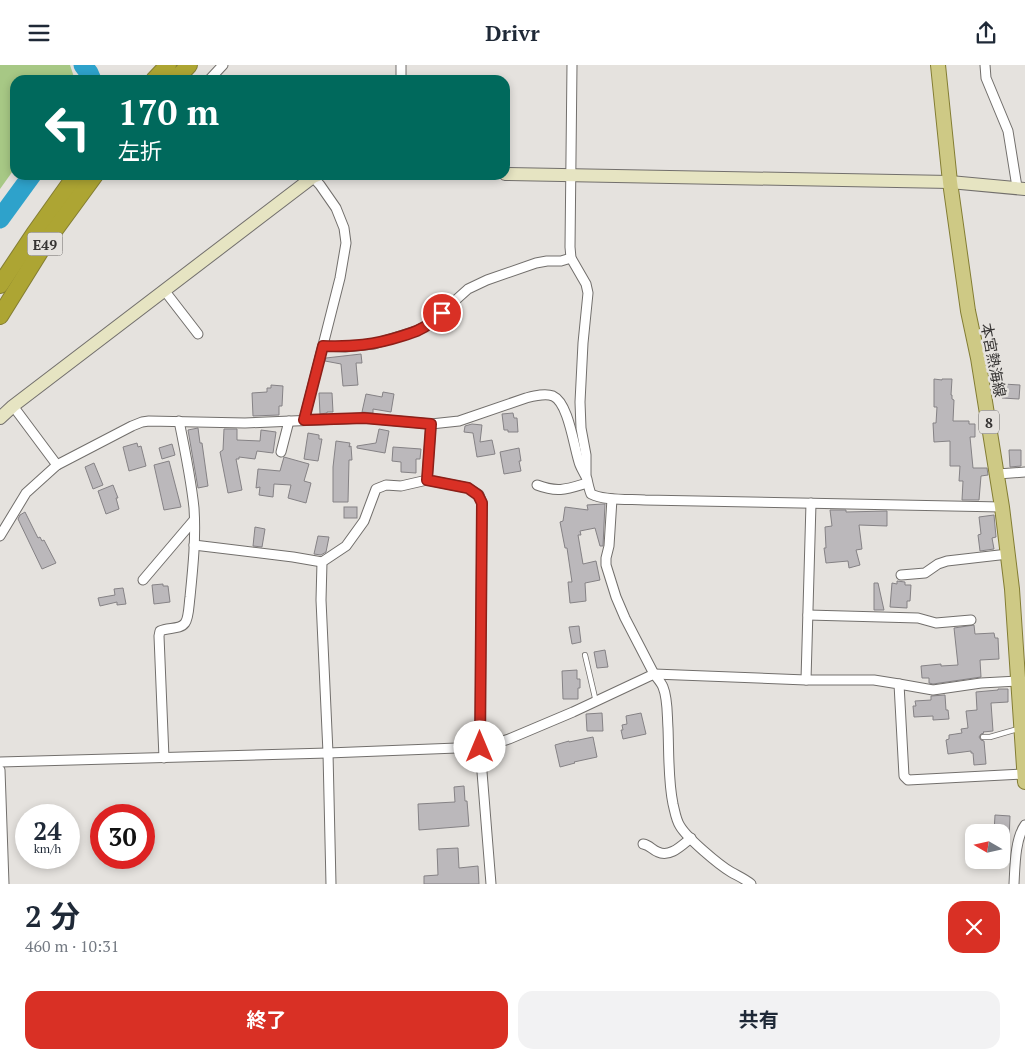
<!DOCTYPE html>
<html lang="ja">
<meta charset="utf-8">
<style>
body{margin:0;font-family:"PT Serif","Noto Sans JP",serif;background:#f2f2f3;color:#1f2937;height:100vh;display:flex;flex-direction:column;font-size:19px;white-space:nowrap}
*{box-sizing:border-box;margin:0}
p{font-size:16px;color:#747a83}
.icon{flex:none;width:28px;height:28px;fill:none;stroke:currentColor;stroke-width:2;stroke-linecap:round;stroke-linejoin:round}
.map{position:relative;height:819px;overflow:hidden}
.panel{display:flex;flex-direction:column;background:#fff;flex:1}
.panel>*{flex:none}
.hud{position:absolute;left:10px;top:10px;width:500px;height:105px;border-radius:15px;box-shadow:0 2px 8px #0003;background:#00695c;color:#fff;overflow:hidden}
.needle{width:32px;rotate:279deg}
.buttons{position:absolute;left:965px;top:759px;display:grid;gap:10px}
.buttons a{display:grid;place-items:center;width:45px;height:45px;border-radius:10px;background:#fff;box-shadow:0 2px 8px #0003;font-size:25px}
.speed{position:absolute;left:15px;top:739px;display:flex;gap:10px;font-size:25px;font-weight:700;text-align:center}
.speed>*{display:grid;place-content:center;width:65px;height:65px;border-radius:50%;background:#fff;box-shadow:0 2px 8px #0003;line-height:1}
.speed small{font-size:12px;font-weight:400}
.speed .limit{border:8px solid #d22;background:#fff;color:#111}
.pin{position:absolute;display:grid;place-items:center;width:42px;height:42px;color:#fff;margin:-21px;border:2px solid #fff;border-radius:50%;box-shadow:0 1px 5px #0007}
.me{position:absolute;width:55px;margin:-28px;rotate:0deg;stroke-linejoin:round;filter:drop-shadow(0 0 4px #0008)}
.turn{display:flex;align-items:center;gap:18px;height:105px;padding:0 25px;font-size:22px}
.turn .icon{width:65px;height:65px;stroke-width:2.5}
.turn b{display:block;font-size:35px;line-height:42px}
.round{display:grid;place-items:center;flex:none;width:52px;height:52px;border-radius:15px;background:#f2f2f3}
.overview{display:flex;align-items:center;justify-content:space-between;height:85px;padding:0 25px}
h1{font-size:30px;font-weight:700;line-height:38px}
.primary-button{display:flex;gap:10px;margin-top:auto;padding:10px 25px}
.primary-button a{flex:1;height:58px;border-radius:15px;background:#d93025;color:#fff;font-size:20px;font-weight:700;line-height:58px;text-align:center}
.primary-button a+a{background:#f2f2f3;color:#1f2937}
header{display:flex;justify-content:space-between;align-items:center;height:65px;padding:0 25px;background:#fff;font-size:22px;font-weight:700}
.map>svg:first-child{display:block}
</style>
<header><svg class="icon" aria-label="menu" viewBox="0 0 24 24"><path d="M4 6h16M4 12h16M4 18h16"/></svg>Drivr<svg class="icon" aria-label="share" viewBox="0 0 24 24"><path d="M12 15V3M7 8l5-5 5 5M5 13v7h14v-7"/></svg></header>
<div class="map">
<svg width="1025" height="819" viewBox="0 0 1025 819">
<rect width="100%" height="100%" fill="#e5e2de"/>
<polygon fill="#a7c885" points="0,0 70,0 75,15 15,15 15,103 0,124"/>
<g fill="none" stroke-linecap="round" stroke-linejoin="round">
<g stroke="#2ea2cb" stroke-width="19">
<polyline points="83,0 89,8 92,15"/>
<polyline points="0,154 32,110"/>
</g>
</g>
<g fill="#bbb8bb" stroke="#858285">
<polygon points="361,289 362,298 356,298 358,320 343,321 341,299 325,296 326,293"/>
<polygon points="934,314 942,315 942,314 952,314 951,330 952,330 952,334 954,335 953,356 969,356 969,359 975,359 975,372 970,372 973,403 987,403 988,410 981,411 979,435 962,435 963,416 959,416 960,401 950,401 950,376 934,377 933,358 936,358 937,342 934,342"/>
<polygon points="1003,319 1020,320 1019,334 1002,333"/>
<polygon points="271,320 283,321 282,341 279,341 279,350 253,351 252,328 267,327 267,323 271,323"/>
<polygon points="383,327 394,329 391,347 373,344 373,348 362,347 366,329 382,332"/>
<polygon points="319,328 332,328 333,347 327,347 327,348 320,349"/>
<polygon points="513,348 514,353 517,353 518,367 508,367 508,365 504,365 502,349"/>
<polygon points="472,359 482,360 480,377 492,375 495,389 477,392 473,368 464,367 465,361"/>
<polygon points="198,363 200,378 202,378 208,421 198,423 188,365"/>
<polygon points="224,364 237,364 237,375 260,376 261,365 276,367 273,388 257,386 255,394 239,392 239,394 236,394 242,425 228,428 220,387 223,385"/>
<polygon points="379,364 389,366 385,388 357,383 357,381 376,378"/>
<polygon points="308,368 319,370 319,374 322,374 318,396 304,394"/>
<polygon points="336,376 350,378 349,382 351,381 352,395 349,395 348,437 333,437 333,402"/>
<polygon points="137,378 138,382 141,381 146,401 129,406 123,382"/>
<polygon points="172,379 175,390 162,394 159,383"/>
<polygon points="393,382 421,384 420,394 416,394 416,408 401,407 401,397 392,396"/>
<polygon points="519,383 521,396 519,396 521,406 504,409 500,387"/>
<polygon points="1009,385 1021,385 1021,401 1010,402"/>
<polygon points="284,392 309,399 304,416 311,418 306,438 288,433 291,420 274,419 273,432 259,430 260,422 256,423 258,404 280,406"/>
<polygon points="169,396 181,442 164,445 154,400"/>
<polygon points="94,398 103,420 93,424 85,402"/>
<polygon points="113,420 118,433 116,433 119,444 106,449 98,426"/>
<polygon points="603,439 605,439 603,481 600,481 595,463 580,466 581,470 578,470 583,499 596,496 600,515 585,518 586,536 570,538 568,517 572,517 567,483 565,483 560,457 563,456 565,442 588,445 587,440"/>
<rect x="344" y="442" width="13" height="11"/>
<polygon points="830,445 846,445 846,447 887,446 887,461 859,460 862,484 856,485 860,500 849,503 848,496 826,498 824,483 826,483 825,462 832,461"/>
<polygon points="25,447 38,473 40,472 42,476 44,475 56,498 42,504 18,454 20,450"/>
<polygon points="994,450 996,472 992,473 994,484 980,486 978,470 981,469 979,452"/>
<polygon points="255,462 265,464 262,482 253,481"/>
<polygon points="318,471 329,472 326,487 321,490 314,489"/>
<polygon points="897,516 905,517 905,520 911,520 910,536 907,536 907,543 890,542 892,518 897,519"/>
<polygon points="874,518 878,518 884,545 874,545"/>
<polygon points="163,519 163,521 168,521 170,537 154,539 152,520"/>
<polygon points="123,523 126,539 117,540 117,537 100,541 98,533 115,530 114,524"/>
<polygon points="974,560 975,569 994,568 995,573 998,573 999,594 980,595 981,612 933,619 929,618 929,613 922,613 921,601 941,599 941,601 958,600 954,563"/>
<polygon points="579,561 581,577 572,579 569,562"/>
<polygon points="605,585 608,602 597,603 594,587"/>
<polygon points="577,605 577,614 580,614 580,623 578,623 578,634 563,634 562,606"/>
<polygon points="998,624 1008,624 1008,637 991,638 993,666 983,667 984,668 981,669 979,672 981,675 984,676 986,699 974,700 973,688 971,688 971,686 948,689 946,675 949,674 949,670 962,668 961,664 968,663 966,646 977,645 976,627 998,625"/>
<polygon points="945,630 946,645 948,645 949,654 933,655 933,651 914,652 913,641 916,641 915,636 931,635 931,631"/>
<polygon points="602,648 603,666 587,666 586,649"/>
<polygon points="641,648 646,669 623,674 621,665 623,665 622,660 627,659 626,651"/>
<polygon points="593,672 597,692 574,697 575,698 560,702 555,680 569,676 569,677"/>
<polygon points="464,721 465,736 467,736 469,761 419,765 418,739 455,737 454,722"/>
<polygon points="995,750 1010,751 1008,799 1001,799 1001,768 994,768"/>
<polygon points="458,783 459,803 478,801 479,819 424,819 424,811 438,810 437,784"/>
</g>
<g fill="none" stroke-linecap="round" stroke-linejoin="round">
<g stroke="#726f6c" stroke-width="6">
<g id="lane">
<polyline points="585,590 596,637"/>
<polyline points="983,672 990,672 1018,664"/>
</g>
</g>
<g stroke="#726f6c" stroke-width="11">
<g id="street">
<polyline points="572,0 570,182 571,193 586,219 588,228 583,278 580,337 581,363 586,390 586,410"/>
<polyline points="985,0 986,13 1008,66 1017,122"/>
<polyline points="209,15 223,0"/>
<polyline points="401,15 401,0"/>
<polyline points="164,225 198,269"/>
<polyline points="323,281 345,282 374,279 416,266 429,259 468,224 487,215 536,198 547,196 561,196 571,193"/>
<polyline points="13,341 57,400"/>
<polyline points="304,355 340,213 346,178 344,163 336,143 320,120 311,110"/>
<polyline points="281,387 289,356"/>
<polyline points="998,409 1025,407"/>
<polyline points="427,415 468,423 479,430 482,438 480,682 491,819"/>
<path d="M537 420C558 428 567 424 587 418"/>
<path d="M612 434 609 481 606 493V500L616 532 625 553 654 609C657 613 661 617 663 622 668 634 667 650 668 663 669 688 668 715 673 739 675 747 676 755 680 761 687 773 719 800 731 807 738 811 745 814 751 819"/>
<path d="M0 471 26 428 57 400 132 361 142 357 149 356 245 358 364 353 431 359 459 356 526 333C534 331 545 328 553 331 569 338 574 384 580 400 582 405 585 409 587 414 588 419 589 424 591 429 604 436 630 434 645 435L1002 442"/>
<polyline points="194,480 293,492 322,497"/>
<polyline points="901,510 925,508 938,499 947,496 1008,489"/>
<polyline points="143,515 194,455"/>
<polyline points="808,550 918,553 936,558 971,555"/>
<polyline points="806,615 811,438"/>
<polyline points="899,619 933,625 981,618 1018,616"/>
<path d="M164 693 159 571 160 566C168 562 180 565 185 558 189 553 189 538 190 532 193 502 196 473 194 443 191 414 185 385 179 356"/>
<polyline points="0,697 328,688 483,682 509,674 573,647 654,609 806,615 874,615 899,619 904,711 908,715 1024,709"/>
<polyline points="0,705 4,819"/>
<path d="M643 779C650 780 652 785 658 787 670 793 682 780 691 773"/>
<polyline points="331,819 328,688 321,535 322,497 346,481 364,456 376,424 386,420 401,421 427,415 431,359"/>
<path d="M1014 819C1015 801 1015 774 1025 760"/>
</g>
</g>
<g stroke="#726f6c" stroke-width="14">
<g id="secondary">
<polyline points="505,109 950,117 1025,124"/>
<polyline points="0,353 13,341 313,112 318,110"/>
</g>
</g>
<g stroke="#837d33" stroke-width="16">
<polyline id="primary" points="938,0 950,117 968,246 978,293 1002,442 1012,524 1025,717"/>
</g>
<g stroke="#837d33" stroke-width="18">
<g id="highway">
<polyline points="154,15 168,0"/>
<polyline points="175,15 189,0"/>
<polyline points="0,220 34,169 76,110"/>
<polyline points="0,251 46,177 95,110"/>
</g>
</g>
<use href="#lane" stroke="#fff" stroke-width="4.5"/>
<use href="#street" stroke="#fff" stroke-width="9"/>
<use href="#secondary" stroke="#e6e4c2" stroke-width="12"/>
<use href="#primary" stroke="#cec985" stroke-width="14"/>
<use href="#highway" stroke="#ada533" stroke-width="16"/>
</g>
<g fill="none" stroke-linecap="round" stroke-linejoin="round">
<g stroke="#8d1f18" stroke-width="12">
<path id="route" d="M442 248C438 251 435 255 430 258 422 265 412 268 402 271 374 280 352 282 323 281L304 355 364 353 431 359 427 415 468 423 478 430 482 438 480 682"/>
</g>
<use href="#route" stroke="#d93025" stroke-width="9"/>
</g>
<g text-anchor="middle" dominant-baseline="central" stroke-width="5" stroke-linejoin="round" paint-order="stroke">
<g fill="#e5e2de" stroke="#6a6866" stroke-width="1">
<rect x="27.5" y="167.5" width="35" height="23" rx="4"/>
<rect x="979" y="345.5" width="20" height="23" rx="4"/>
</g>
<g font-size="14" font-weight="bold" fill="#363433">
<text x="45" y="179">E49</text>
<text x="989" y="357">8</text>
</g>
<g font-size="15" fill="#363433" stroke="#e5e2de">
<text transform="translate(994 295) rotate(79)">本宮熱海線</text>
</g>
</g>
</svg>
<div class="buttons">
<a><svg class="needle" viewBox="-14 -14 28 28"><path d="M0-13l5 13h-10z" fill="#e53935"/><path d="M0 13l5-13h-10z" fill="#747a83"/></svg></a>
</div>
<div class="speed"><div>24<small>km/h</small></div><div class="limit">30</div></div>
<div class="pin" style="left:442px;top:248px;background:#d93025"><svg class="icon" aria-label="arrive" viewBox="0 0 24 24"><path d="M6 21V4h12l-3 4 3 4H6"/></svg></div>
<svg class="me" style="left:480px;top:682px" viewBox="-20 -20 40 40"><circle r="19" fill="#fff"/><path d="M0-13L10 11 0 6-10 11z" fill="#d93025"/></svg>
<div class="hud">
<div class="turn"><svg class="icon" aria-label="left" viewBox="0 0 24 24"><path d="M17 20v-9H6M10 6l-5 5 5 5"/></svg><div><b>170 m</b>左折</div></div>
</div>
</div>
<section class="panel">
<div class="overview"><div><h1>2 分</h1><p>460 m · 10:31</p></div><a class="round" style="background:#d93025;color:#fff"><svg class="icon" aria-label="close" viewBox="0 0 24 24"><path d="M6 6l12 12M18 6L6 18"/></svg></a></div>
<div class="primary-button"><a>終了</a><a>共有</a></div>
</section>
